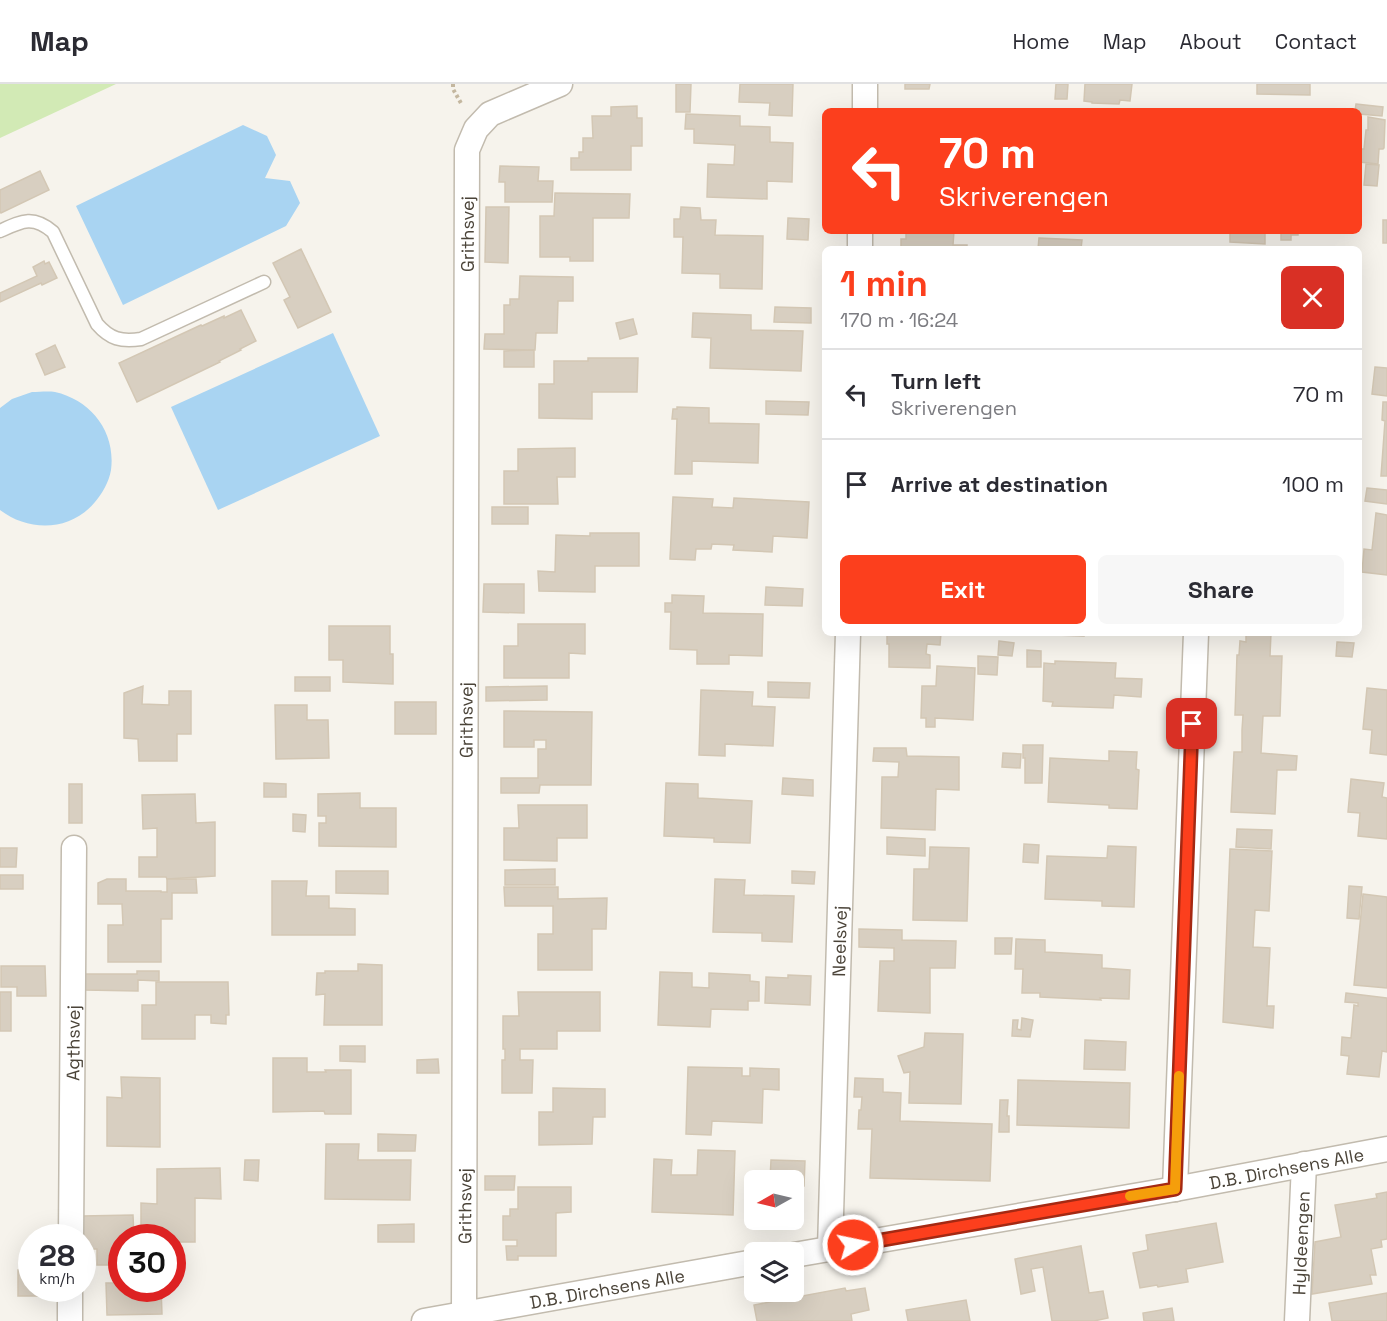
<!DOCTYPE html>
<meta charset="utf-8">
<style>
body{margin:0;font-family:"Space Grotesk",sans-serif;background:#f7f7f7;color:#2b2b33;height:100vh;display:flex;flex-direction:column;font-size:22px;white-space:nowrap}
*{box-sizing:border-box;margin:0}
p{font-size:20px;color:#7c7c81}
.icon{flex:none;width:33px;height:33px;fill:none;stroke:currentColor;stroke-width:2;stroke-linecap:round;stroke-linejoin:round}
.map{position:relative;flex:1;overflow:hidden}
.drawer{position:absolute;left:822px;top:162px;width:540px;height:390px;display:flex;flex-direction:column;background:#fff;border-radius:9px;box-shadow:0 6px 24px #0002}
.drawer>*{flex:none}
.hud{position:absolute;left:822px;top:24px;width:540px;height:126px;border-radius:9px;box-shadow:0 6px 24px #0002;background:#fc3f1d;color:#fff;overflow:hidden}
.needle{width:39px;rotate:262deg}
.controls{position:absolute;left:744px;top:1086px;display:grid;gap:12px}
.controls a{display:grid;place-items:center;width:60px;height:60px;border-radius:9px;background:#fff;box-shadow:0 6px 24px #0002;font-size:30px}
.speed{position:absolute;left:18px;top:1140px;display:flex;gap:12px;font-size:30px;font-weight:700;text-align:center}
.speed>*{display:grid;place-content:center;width:78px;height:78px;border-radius:50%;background:#fff;box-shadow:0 6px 24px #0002;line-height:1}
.speed small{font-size:15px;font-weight:400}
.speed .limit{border:9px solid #d22;background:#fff;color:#111}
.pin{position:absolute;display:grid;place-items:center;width:51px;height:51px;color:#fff;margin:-26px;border-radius:12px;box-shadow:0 3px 9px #0006}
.me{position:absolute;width:66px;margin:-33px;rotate:80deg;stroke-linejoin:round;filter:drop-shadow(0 0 4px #0008)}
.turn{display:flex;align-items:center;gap:21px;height:126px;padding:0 18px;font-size:27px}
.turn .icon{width:78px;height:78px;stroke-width:2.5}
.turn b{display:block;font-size:42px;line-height:51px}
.round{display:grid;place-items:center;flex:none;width:63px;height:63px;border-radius:9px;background:#f7f7f7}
.overview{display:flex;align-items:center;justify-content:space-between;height:102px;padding:0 18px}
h1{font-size:36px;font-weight:600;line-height:45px;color:#fc3f1d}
.action{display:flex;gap:12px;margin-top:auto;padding:12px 18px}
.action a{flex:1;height:69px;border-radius:9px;background:#fc3f1d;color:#fff;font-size:24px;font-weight:600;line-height:69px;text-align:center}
.action a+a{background:#f7f7f7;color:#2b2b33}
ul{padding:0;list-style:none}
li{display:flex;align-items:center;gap:18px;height:90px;padding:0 18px;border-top:2px solid #e1e1e2}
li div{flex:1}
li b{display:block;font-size:22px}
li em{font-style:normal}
header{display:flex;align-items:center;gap:36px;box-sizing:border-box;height:84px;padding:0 30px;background:#fff;border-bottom:2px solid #e1e1e2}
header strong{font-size:28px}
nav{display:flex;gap:33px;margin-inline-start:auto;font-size:21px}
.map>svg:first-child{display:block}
</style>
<header>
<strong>Map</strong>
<nav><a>Home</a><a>Map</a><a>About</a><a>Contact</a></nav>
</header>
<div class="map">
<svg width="1387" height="1237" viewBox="0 0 1387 1237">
<rect width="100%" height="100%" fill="#f6f3ec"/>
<polygon fill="#d2eab5" points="0,0 116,0 0,54"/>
<g fill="#a9d4f2">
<polygon points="243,41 267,52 276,71 265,94 290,97 300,119 286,142 123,221 76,122"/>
<polygon points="333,249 380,352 218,426 171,323"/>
<path d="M32 308C39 308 48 307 55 308 91 316 116 348 111 386 109 398 102 410 95 418 70 448 29 448 0 426V324L12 315Z"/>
</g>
<g fill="#d8cfc1" stroke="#d3c7b4" stroke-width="1.5">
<polygon points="676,0 691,0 690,28 676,28"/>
<polygon points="740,0 793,0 792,32 769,31 770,19 739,18"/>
<polygon points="905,0 930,0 929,5 905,5"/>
<polygon points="1056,0 1068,0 1067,15 1055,15"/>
<polygon points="1085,0 1132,0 1130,17 1120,16 1119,20 1092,19 1092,18 1084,17"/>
<polygon points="1257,0 1310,0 1310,11 1257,10"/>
<polygon points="1356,20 1383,23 1382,32 1359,30 1359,27 1355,27"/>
<polygon points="637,22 637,34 642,34 642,62 631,62 631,86 571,86 571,74 579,74 579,68 583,68 583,54 593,54 592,32 611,32 611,23"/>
<polygon points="686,30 740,32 740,42 770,43 770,58 793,59 792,98 767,97 767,115 707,113 708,80 734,81 735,61 694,59 694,45 685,45"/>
<polygon points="1368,33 1385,36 1384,64 1383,65 1379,65 1378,80 1359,78 1359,65 1364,65 1366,46 1368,46"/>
<polygon points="1366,80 1379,81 1377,102 1364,101"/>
<polygon points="500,82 539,83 538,97 553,97 552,118 505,118 505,98 499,98"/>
<polygon points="40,87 49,106 1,129 0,127 0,106"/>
<polygon points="555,109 630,110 629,134 593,134 593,177 570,177 570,173 540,173 540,132 554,132"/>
<polygon points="486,123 509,123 508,179 485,178"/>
<polygon points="681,123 700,124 701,136 716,136 715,151 763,152 762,205 720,204 720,190 682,189 683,153 674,153 674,135 680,135"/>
<polygon points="788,134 809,135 808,156 787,155"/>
<rect x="1383" y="136" width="4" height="23"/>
<polygon points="906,147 954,147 953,161 967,161 967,165 901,165 901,155 906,155"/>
<polygon points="1230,147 1265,147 1265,160 1230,158"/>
<polygon points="1281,147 1306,147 1306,149 1298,149 1298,151 1291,151 1291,156 1281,156"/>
<polygon points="1039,154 1082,156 1081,165 1038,165"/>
<polygon points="1261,163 1299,164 1299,165 1261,165"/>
<polygon points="301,165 331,228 298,244 284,216 290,213 273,179"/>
<polygon points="44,177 45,180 49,178 57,194 42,201 41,199 0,218 0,209 37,192 33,183"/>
<polygon points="520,192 573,193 573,217 558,217 557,249 536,249 535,266 484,265 485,250 504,250 504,221 510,221 510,215 519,215"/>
<polygon points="775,223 811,224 811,239 774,238"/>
<polygon points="241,226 256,257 240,265 241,266 219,277 220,278 137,318 119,279 201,241 202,242 224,232 224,234"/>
<polygon points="693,229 751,231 751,246 803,247 801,287 710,284 711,254 692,253"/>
<polygon points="633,235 637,250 620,255 616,239"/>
<polygon points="55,261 65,283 45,291 36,270"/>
<polygon points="534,266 534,283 504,283 504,267"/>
<polygon points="588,274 638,274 637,308 592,308 592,335 539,334 539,300 554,300 554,277 588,277"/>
<polygon points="1375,283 1387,284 1387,312 1372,310"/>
<polygon points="766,317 809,318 808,331 766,330"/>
<polygon points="1383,318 1387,318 1387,392 1381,392 1385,337 1382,336"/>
<polygon points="677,323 709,324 709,339 759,340 758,379 692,377 692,390 675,390 677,335 672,335 673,325 677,325"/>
<polygon points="575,364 575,393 557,393 558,420 504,420 504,387 518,387 518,365"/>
<polygon points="1367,404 1387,406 1387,420 1365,417"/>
<polygon points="673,413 713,415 712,423 733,424 734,414 809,418 807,454 773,452 772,468 733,466 734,461 712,460 711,465 696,465 695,476 670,475"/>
<rect x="492" y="423" width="36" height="17"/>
<polygon points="1376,429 1387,431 1387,491 1362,488 1364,465 1372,466"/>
<polygon points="590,449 639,449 639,482 595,482 595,508 539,507 538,487 555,488 556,451 590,452"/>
<polygon points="484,500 524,500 524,529 483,528"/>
<polygon points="766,503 803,505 802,522 765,521"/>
<polygon points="672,511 704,512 703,529 763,530 762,572 729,571 729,580 697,580 697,566 670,565 671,528 665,528 665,519 672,519"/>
<polygon points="518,540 585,540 585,570 569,569 569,594 504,594 504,562 518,562"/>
<polygon points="329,542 390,542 390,570 393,570 393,600 343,598 343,576 329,576"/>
<polygon points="887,549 941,549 940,561 927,560 926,570 930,571 930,584 889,583 889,560 887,560"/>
<polygon points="1055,549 1084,549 1084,552 1055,551"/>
<polygon points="1246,549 1271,549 1270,572 1282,572 1280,632 1263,632 1261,669 1297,672 1296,686 1277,686 1275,730 1231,728 1234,668 1242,668 1242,646 1243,631 1235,631 1237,571 1239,571 1240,557 1246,558"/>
<polygon points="999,557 1014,559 1012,572 998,571"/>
<polygon points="1337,558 1354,559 1352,573 1336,572"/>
<polygon points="1027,566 1041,567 1041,583 1027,583"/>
<polygon points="978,572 998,573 997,591 978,590"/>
<polygon points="1055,577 1116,579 1115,594 1142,595 1141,613 1114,611 1113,624 1052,622 1053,618 1043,617 1044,579 1055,580"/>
<polygon points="937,582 975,584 973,636 935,634 935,643 926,643 926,634 921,634 922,602 936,602"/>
<rect x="295" y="593" width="35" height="14"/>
<polygon points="768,598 810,599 809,614 768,613"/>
<polygon points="143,602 142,620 169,621 169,607 191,607 191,650 177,650 177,677 139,677 138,655 124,654 124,609"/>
<polygon points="547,602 547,616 486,617 486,603"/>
<polygon points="1367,604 1387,606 1387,671 1370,669 1372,646 1363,645"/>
<polygon points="701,606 753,608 752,622 775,623 773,662 725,660 725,672 699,671"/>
<rect x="395" y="618" width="41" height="32"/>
<polygon points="275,621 307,621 307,636 328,636 329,674 276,675"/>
<polygon points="504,627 592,628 591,701 540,701 539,709 501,709 501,694 538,694 538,665 546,665 546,656 534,656 534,663 504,663"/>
<polygon points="1023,661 1043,661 1042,699 1025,699 1025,674 1023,674"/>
<polygon points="874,664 906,664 907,672 959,673 959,706 936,705 935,746 881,744 882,693 898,693 899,678 873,677"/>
<polygon points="1109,667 1137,668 1136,685 1139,686 1137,725 1109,724 1109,721 1048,718 1050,674 1109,677"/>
<polygon points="1003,669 1021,670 1020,684 1002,683"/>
<polygon points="783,694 813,696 813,712 782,710"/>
<polygon points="1351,695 1384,699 1382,713 1387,714 1387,755 1358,752 1360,729 1348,728"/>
<polygon points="264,699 286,700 286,713 264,713"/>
<polygon points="666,699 698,700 698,714 752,717 750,759 714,758 714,754 664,752"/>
<rect x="69" y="700" width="13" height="39"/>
<polygon points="360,709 360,724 396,724 396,763 319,762 319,739 326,739 326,732 318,732 318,710"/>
<polygon points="195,710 196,739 215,738 215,792 167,795 166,793 139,793 139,773 157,773 157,744 143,745 142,711"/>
<polygon points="518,721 587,721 587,754 557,754 557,777 504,776 504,744 519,744"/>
<polygon points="293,730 306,731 305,748 293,747"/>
<polygon points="1237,745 1272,746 1271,765 1236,763"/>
<polygon points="887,753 925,755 925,772 887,770"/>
<polygon points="1024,760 1039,761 1038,779 1023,778"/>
<polygon points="1108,762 1136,763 1134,823 1102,822 1102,817 1045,815 1047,772 1107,774"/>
<polygon points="930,763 969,764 967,837 913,836 914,785 929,785"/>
<polygon points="0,764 17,764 16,783 0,783"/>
<polygon points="1230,765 1272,767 1269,827 1255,826 1253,863 1270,864 1267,922 1274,922 1273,944 1223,938"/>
<polygon points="555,785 555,801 505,801 505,786"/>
<polygon points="336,787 388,787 388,810 336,809"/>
<polygon points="792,787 815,788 814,800 792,799"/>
<rect x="0" y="791" width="23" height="14"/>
<polygon points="107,795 126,795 126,807 161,807 161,808 167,808 167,795 196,795 197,809 172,809 172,835 161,835 161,878 108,878 108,841 123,841 122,820 98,820 98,799"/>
<polygon points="715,795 745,796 744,811 794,812 792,858 762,857 762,849 713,848"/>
<polygon points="272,797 307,797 306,812 329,812 329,824 355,825 355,851 272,851"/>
<polygon points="1349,802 1362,803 1359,835 1347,834"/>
<polygon points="504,803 558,803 558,815 607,814 606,845 592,845 592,886 538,886 538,850 553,850 553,822 505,822"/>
<polygon points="1363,810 1387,813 1387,904 1354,901"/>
<polygon points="859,845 902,846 902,856 956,857 955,884 930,884 930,929 878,927 880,877 894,877 894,864 859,863"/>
<polygon points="995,854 1012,854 1011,870 995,870"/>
<polygon points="1016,855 1045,856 1045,868 1102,871 1102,884 1130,886 1129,915 1100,914 1101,916 1040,913 1040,909 1022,909 1023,885 1015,885"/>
<polygon points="358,880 382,881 382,941 324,941 325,910 316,911 317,889 325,889 325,887 358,887"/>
<polygon points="1,882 45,882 46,912 17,912 17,903 1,903"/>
<polygon points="137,887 159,887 159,897 138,896 138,907 84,906 85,890 137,890"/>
<polygon points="660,888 692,889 692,903 709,904 709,889 750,891 750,897 759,898 759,917 748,917 748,926 711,925 710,943 658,941"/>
<polygon points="788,891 811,892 810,921 765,919 766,893 788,894"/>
<polygon points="156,898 228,898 229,931 226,931 226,940 211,939 211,931 195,931 195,955 142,955 142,921 156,921"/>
<rect x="0" y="908" width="11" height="39"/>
<polygon points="518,908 600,908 600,947 557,947 557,965 520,965 520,976 533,976 532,1009 502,1009 502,976 505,976 505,965 503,965 503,932 519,932"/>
<polygon points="1346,909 1387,914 1387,968 1382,967 1379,993 1347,990 1349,972 1341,971 1342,953 1351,954 1354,921 1358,922 1358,919 1345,918"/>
<polygon points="1022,934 1033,936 1030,953 1012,952 1013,936 1018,936 1017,945 1021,946"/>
<polygon points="925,949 963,950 961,1020 909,1019 910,988 904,989 898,972 924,963"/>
<polygon points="1085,956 1126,958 1125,986 1084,985"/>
<polygon points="340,962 365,962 365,978 340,977"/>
<polygon points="273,974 307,974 307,988 326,988 325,986 351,986 351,1030 325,1030 324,1027 273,1028"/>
<polygon points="438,975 439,989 417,989 417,976"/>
<polygon points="688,983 742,984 742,992 750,992 750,984 779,985 779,1006 763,1005 762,1039 712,1037 711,1051 686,1050"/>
<polygon points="121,993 160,994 160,1063 107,1062 107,1013 122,1014"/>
<polygon points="855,994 883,995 883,1008 901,1009 900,1037 992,1040 990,1097 870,1094 872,1045 858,1045 859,1026 861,1026 862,1013 854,1013"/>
<polygon points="1018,996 1130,999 1129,1044 1017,1041"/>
<polygon points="553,1004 605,1005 605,1033 593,1033 592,1060 539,1061 539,1028 553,1028"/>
<polygon points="1000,1016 1008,1016 1007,1032 1009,1032 1009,1048 999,1048"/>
<polygon points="378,1050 416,1051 415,1067 378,1067"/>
<polygon points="326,1060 359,1060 358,1076 411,1076 410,1116 325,1115"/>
<polygon points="698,1066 735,1067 733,1131 652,1128 654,1075 672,1076 671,1091 697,1091"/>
<polygon points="245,1076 259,1076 258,1097 244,1096"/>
<polygon points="771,1076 805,1077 804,1102 794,1101 794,1096 770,1096"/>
<polygon points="220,1084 221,1115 195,1114 195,1158 172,1158 172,1154 141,1154 141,1119 157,1120 157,1085"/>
<polygon points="485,1092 515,1092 514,1106 485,1106"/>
<polygon points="518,1103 571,1103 571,1128 556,1129 556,1172 518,1172 518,1176 507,1176 506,1162 517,1162 517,1156 503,1156 503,1132 510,1132 510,1125 518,1125"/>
<polygon points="1387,1108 1387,1155 1381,1156 1382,1163 1371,1165 1376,1191 1370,1191 1372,1200 1312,1210 1315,1158 1341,1153 1335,1121 1377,1114 1376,1110"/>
<polygon points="133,1131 134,1154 122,1154 122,1204 161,1204 162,1230 107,1231 106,1199 121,1199 121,1181 97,1181 97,1165 82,1165 82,1132"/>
<polygon points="1216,1139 1223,1178 1186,1185 1188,1198 1158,1203 1157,1201 1140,1204 1133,1169 1148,1166 1146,1151"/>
<polygon points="414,1140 414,1158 378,1158 378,1141"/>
<polygon points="1081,1162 1089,1209 1103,1207 1108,1234 1094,1237 1052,1237 1043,1183 1031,1185 1035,1207 1021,1210 1015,1175"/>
<polygon points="18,1186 32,1186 32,1204 44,1204 44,1212 18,1212"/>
<polygon points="845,1204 846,1207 865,1204 869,1226 851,1230 852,1237 757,1237 754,1221"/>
<polygon points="1387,1209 1387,1237 1332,1237 1329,1219"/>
<polygon points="966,1216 970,1237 908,1237 906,1226"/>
<polygon points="1172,1224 1174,1237 1144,1237 1143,1229"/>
</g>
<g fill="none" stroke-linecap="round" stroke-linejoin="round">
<g stroke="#c2bbae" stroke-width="15">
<path id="lane" d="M0 147C22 137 33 131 53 148L97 240C110 255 121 258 141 255L264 198"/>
</g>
<g stroke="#c2bbae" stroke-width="27">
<g id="street">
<polyline points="865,27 865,0"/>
<polyline points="860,165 860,147"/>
<polyline points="1175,1105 1196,549"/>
<path id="s1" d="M71 1154 74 764"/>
<path id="s2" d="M830 1165 848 549"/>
<path id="s3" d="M794 1171 1175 1105 1387 1065"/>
<path id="s4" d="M464 1230 467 66 476 45 490 30 560 0"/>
<polyline points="70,1237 70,1204"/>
<path id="s5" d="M424 1237 754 1178"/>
<path id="s6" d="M1297 1237 1304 1080"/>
</g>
</g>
<polyline stroke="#c4b79f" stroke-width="4" stroke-dasharray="3 3" stroke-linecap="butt" points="453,0 453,5 462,21"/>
<use href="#lane" stroke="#fff" stroke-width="12"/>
<use href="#street" stroke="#fff" stroke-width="24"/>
</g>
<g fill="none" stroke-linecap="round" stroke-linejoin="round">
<g stroke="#a42913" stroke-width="15">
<polyline id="route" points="853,1161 1175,1105 1192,640"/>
</g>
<use href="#route" stroke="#fc3f1d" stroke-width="10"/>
<polyline stroke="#f59e0b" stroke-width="10" points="1130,1112 1175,1105 1179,992"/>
</g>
<g text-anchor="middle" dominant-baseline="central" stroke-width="4.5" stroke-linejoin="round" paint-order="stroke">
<g font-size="18" fill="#4b4439" stroke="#fff">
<text stroke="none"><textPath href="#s4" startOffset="1080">Grithsvej</textPath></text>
<text stroke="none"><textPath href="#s4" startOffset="594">Grithsvej</textPath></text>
<text stroke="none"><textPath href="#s2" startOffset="308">Neelsvej</textPath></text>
<text stroke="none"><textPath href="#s1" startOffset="195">Agthsvej</textPath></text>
<text stroke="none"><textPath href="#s3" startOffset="500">D.B. Dirchsens Alle</textPath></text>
<text stroke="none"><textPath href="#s4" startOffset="108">Grithsvej</textPath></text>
<text stroke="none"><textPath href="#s6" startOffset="78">Hyldeengen</textPath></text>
<text stroke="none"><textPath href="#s5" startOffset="186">D.B. Dirchsens Alle</textPath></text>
</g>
</g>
</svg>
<div class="controls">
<a><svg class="needle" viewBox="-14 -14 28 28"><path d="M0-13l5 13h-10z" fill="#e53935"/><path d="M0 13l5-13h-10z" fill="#7c7c81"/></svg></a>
<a><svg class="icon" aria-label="layers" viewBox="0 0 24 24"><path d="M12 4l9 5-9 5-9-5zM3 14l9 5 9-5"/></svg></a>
</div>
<div class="speed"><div>28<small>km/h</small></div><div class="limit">30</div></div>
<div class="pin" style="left:1192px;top:640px;background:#d93025"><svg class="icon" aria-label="arrive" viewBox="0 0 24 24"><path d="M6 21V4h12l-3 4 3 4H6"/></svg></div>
<svg class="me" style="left:853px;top:1161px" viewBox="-20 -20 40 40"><circle r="17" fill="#fc3f1d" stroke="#fff" stroke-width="3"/><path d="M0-11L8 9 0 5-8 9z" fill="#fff"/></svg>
<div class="hud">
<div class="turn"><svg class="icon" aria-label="left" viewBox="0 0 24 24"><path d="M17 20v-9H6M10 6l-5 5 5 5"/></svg><div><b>70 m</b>Skriverengen</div></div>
</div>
<section class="drawer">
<div class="overview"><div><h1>1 min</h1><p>170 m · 16:24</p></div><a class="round" style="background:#d93025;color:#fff"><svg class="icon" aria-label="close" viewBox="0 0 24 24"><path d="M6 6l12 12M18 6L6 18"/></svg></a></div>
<ul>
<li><svg class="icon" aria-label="left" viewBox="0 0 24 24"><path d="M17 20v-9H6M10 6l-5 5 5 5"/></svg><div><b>Turn left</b><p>Skriverengen</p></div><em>70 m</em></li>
<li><svg class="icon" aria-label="arrive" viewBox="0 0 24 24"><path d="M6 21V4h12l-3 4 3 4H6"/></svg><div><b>Arrive at destination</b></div><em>100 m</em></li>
</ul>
<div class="action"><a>Exit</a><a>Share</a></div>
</section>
</div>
